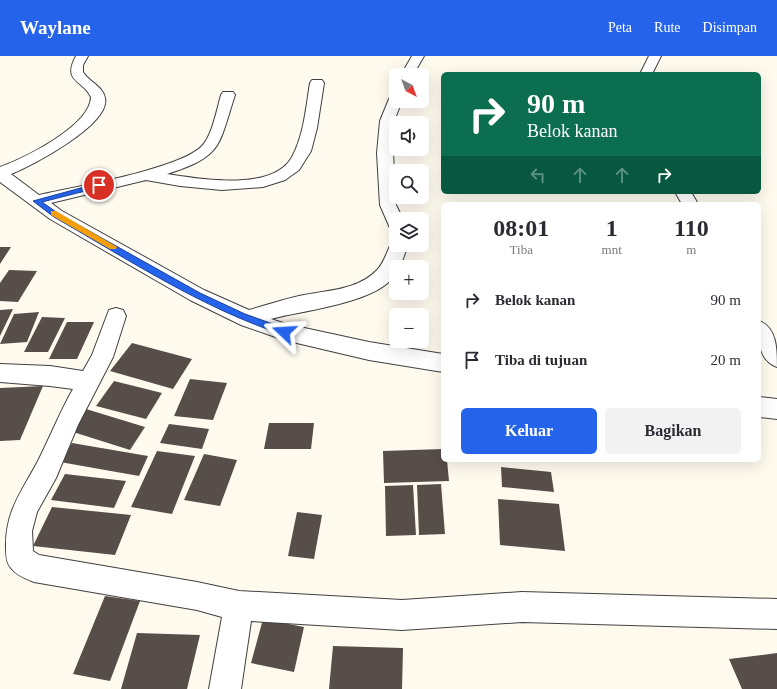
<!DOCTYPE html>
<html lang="id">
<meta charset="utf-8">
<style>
body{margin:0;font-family:"Times New Roman",serif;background:#f2f2f3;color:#2b2b33;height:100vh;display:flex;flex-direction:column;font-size:15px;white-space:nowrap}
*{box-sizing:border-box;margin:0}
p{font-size:13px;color:#7c7c81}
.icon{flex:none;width:22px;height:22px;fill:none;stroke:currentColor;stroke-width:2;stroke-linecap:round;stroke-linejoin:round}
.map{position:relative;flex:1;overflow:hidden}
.panel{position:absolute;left:441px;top:146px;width:320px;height:260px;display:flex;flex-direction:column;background:#fff;border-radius:6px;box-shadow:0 4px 16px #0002}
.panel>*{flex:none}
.guide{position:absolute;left:441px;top:16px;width:320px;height:122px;border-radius:6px;box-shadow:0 4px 16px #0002;background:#0b6e4f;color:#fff;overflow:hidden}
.needle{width:26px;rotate:139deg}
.tools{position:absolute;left:389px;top:12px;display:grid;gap:8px}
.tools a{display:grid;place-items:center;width:40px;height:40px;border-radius:6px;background:#fff;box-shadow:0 4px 16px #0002;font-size:20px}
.pin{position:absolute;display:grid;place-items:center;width:34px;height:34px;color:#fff;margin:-17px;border:2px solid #fff;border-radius:50%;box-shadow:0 1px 4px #0007}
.me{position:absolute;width:44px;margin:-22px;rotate:290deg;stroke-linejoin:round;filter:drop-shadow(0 0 3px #0008)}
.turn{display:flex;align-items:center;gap:14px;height:84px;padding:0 20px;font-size:18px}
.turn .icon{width:52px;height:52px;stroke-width:2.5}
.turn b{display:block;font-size:28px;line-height:34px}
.lanes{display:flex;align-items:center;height:38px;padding:0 20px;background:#0003;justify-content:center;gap:20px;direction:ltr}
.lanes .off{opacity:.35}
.eta{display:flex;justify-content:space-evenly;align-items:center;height:68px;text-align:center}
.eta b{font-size:24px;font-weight:800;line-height:28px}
.button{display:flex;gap:8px;margin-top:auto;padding:8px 20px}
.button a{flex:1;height:46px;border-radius:6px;background:#2563eb;color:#fff;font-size:16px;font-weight:800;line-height:46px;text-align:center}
.button a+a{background:#f2f2f3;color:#2b2b33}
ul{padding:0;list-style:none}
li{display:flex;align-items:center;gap:12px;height:60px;padding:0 20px}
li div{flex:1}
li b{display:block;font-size:15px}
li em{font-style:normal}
header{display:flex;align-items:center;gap:24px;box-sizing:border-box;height:56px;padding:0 20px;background:#2563eb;color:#fff}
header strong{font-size:19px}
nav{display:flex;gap:22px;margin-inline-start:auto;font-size:14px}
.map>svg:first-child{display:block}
</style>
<header>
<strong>Waylane</strong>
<nav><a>Peta</a><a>Rute</a><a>Disimpan</a></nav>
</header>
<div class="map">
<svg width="777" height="633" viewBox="0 0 777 633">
<rect width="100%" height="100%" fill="#fffaee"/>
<g fill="#574d49">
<polygon points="0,191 11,191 0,208"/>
<polygon points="9,214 37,215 18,246 0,245 0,227"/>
<polygon points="13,253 0,280 0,254"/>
<polygon points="39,256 27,286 0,288 14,258"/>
<polygon points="42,261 65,262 48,296 24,296"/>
<polygon points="67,266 94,266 77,303 49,303"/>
<polygon points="132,287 192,303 173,333 110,315"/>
<polygon points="190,323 227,327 213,364 174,360"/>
<polygon points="114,325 162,337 146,363 96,350"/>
<polygon points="43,330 20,384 0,385 0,332"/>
<polygon points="86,353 145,371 130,394 70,375"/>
<polygon points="269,367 314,367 311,393 264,393"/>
<polygon points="169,368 209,373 202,393 160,387"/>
<polygon points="72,387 148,400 139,420 60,406"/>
<polygon points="443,393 443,404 447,404 449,425 384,427 383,395"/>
<polygon points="157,395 195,400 172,458 131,451"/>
<polygon points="204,398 237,404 220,450 184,444"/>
<polygon points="501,411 551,416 554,436 502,431"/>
<polygon points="65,418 126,425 114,452 51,444"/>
<polygon points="441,428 445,478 419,479 417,429"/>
<polygon points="413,429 416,479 386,480 385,430"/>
<polygon points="498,443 559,448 565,495 500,489"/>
<polygon points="52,451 131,459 115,499 33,490"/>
<polygon points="297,456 322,459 314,503 288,500"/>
<polygon points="105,540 140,545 110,625 73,618"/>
<polygon points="263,563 304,571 294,616 251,607"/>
<polygon points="137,577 200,579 187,633 121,633"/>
<polygon points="333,590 403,592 402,633 329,633"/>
<polygon points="777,597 777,633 742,633 729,603"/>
</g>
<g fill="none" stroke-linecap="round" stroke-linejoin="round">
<g stroke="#404040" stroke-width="2">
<g id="minor">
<path d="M76 0H88L83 9V16C89 26 103 30 105 42 111 68 32 110 11 118L39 139C74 131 180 113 202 90 212 80 217 53 221 39L223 36H233L235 39C218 91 223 100 167 118 199 123 273 136 292 101 304 79 306 51 310 27L312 24H322L324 27 317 72 311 95 299 114 285 124 263 131 222 134 180 130 146 124 51 147 62 155 204 234 249 254C266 249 282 244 299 240 326 234 357 235 377 214 385 206 387 194 393 184L396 183V189H408L401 208 399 211H396C396 245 298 255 271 263L286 268 369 286 443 298V316L369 304 284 284 241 269 190 244 50 163 0 126V111C25 102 90 70 91 41 82 23 62 26 76 0Z"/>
<polygon points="412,0 424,0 413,19 401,19"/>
<polygon points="649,0 661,0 652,18 640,18"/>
<polygon points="396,39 396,45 402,45 394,65 393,97 396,149 403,163 396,163 396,174 390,172 380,149 377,97 380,65 389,43 391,40"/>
<polygon points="675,136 691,136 698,148 682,148"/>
<path d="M116 252 123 254 126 260 113 301 78 369 56 422 37 456 32 475 33 495 39 499 197 526 239 535 402 544 522 536 777 543V573L522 566 402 574 251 565 241 633H209L222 561 197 554 34 526C26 523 16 519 11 512 6 507 6 498 6 492 5 455 22 435 38 405 50 381 60 356 73 333L50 330 0 326V308L50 310 83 315 92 299 109 254Z"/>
<path d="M759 265C777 271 777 294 777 311 757 304 759 282 759 265Z"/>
<polygon points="759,341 777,343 777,363 759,361"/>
</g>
</g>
<use href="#minor" fill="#fff" fill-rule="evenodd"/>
</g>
<path fill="#2563eb" stroke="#184099" d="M99 127 101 128V131L42 146 59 158 200 237 245 258 287 273V278L284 279C202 252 129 204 54 161L33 145Z"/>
<polygon fill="#f59e0b" points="51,155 56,155 117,191 116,193 110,193 51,159"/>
</svg>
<div class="tools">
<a><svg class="needle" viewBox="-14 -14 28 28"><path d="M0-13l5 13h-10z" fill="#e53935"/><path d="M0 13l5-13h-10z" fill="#7c7c81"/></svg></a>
<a><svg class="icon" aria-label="sound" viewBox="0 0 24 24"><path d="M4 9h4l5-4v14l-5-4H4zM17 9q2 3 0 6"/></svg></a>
<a><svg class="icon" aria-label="search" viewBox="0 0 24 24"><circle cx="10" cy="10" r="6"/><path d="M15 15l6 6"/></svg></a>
<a><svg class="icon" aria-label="layers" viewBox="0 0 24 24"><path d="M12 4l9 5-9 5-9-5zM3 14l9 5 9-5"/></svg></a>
<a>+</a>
<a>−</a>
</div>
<div class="pin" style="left:99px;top:129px;background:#d93025"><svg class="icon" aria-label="arrive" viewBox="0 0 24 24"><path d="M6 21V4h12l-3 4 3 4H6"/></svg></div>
<svg class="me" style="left:284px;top:276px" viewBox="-20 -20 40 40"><path d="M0-17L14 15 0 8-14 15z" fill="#2563eb" stroke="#fff" stroke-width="4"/></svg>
<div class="guide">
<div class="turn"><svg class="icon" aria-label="right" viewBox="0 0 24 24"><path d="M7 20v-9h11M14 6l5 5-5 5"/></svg><div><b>90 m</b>Belok kanan</div></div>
<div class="lanes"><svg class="icon off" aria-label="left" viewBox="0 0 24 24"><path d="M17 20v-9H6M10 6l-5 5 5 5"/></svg><svg class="icon off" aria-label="ahead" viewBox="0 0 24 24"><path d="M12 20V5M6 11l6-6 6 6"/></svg><svg class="icon off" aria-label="ahead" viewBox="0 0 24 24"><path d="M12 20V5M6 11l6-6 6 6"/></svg><svg class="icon" aria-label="right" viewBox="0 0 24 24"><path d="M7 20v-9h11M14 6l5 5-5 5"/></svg></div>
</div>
<section class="panel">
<div class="eta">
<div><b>08:01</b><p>Tiba</p></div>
<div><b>1</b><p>mnt</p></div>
<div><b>110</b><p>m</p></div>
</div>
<ul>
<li><svg class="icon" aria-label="right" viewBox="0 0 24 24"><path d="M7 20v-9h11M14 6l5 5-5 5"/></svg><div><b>Belok kanan</b></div><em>90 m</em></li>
<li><svg class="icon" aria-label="arrive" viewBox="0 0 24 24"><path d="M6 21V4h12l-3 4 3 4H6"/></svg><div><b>Tiba di tujuan</b></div><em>20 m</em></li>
</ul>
<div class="button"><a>Keluar</a><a>Bagikan</a></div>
</section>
</div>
